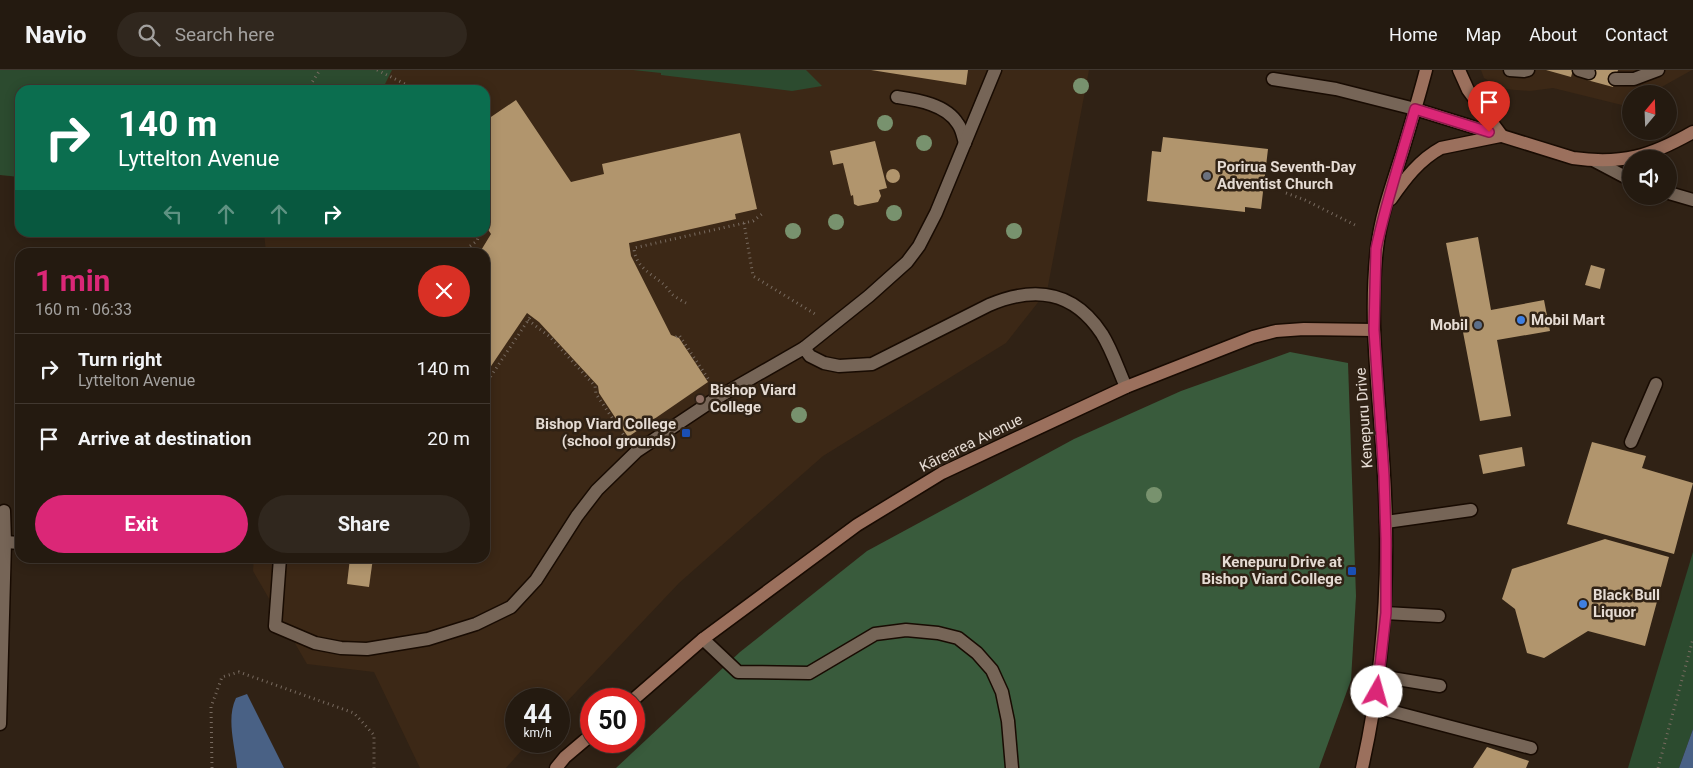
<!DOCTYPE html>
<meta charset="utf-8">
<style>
body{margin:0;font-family:Roboto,sans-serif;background:#30271e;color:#f1f3f6;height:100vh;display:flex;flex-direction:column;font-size:19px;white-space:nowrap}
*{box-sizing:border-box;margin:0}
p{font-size:16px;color:#a3a19f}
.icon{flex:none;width:28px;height:28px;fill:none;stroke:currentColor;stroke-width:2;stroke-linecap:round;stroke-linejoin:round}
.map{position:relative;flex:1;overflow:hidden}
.panel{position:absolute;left:15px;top:178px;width:475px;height:315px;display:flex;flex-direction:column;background:#241a10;border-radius:15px;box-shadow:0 2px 12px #0003,0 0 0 1px #413830}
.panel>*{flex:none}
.top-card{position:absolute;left:15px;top:15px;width:475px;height:152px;border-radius:15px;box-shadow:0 2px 12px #0003,0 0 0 1px #413830;background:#0b6e4f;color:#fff;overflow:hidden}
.needle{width:32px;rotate:19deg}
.tools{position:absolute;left:1622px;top:15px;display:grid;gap:10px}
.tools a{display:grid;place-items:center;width:55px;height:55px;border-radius:50%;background:#241a10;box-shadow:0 2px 12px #0003,0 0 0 1px #413830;font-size:25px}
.speed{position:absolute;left:505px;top:618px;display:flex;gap:10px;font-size:25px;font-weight:700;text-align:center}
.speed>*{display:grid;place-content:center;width:65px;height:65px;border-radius:50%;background:#241a10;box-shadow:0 2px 12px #0003,0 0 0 1px #413830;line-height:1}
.speed small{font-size:12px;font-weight:400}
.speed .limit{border:8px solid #d22;background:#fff;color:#111}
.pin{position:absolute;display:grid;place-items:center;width:42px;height:42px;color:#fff;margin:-51px -21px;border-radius:50% 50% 50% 0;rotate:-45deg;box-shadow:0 0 5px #0007}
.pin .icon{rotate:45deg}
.me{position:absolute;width:55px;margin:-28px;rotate:7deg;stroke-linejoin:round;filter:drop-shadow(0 0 4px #0008)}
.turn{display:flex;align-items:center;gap:18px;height:105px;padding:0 20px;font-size:22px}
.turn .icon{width:65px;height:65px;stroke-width:2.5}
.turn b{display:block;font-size:35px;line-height:42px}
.lanes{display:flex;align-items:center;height:48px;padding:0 20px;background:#0003;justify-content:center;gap:25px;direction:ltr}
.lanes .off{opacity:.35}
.round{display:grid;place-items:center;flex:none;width:52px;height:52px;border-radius:26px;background:#30271e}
.summary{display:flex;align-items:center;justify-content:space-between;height:85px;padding:0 20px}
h1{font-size:30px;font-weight:700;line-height:38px;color:#db2777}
.primary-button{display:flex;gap:10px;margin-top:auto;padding:10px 20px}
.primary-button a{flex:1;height:58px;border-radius:30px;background:#db2777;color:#fff;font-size:20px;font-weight:700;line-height:58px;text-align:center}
.primary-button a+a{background:#30271e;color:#f1f3f6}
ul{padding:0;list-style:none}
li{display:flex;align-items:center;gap:15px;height:70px;padding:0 20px;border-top:1px solid #413830}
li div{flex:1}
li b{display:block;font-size:19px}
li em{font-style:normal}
header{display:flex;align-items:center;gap:30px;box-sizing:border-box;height:70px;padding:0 25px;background:#241a10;border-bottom:1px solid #413830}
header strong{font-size:24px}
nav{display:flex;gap:28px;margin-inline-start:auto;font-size:18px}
.search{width:350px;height:45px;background:#30271e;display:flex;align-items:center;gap:12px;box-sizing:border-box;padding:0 18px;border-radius:28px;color:#a3a19f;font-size:19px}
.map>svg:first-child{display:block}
</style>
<header>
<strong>Navio</strong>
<div class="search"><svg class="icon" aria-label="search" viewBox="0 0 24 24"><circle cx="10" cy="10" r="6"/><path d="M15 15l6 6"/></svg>Search here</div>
<nav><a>Home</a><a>Map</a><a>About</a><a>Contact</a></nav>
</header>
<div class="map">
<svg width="1693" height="698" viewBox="0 0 1693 698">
<rect width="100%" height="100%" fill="#302215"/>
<g fill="#3c2816">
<polygon points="0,0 1089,0 1047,221 1006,273 823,386 679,513 559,640 559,629 516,629 516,671 530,671 506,698 420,698 374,602 307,594 253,501 254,488 485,488 485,182 266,182 264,163 485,162 485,20 20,20 20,107 0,105"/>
<polygon points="1481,0 1692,0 1649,24 1631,24 1631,33 1626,36 1553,18 1530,21 1503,19 1484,8"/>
</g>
<g fill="#2c4b2f">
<polygon points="0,0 392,0 382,20 20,20 20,107 0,105"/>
<polygon points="633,0 806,0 822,16 792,21 661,5 661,3"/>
<polygon points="1693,482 1693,659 1679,698 1628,698"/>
</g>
<polygon fill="#395b3c" points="1290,282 1348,293 1356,526 1351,610 1319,698 616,698 740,582 867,481 1074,369 1181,321"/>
<g fill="#496185">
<path d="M247 624 284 698H237C235 675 226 649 236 628Z"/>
<polygon points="1693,659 1693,698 1679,698"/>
</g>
<g fill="#b1956d">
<polygon points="871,0 968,0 966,15"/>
<polygon points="1546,0 1573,0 1571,7"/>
<polygon points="1590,0 1618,0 1613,17 1587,10"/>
<polygon points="516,30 571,112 604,104 602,94 740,63 757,139 735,144 736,149 629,173 631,186 671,265 679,268 708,312 628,367 599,323 598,316 539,252 527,243 485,305 485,182 480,182 491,164 485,155 485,51"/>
<polygon points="1163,67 1268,79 1261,139 1245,137 1245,142 1147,131 1152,81 1161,82"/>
<polygon points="875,71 887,118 879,120 881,126 878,132 858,136 854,134 853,125 851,126 843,93 833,95 830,81"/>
<circle cx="893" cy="106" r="7"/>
<polygon points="1478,167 1491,240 1544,230 1550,261 1497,270 1511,346 1480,351 1446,173"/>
<polygon points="1591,195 1605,199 1600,219 1585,215"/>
<polygon points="1592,372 1646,386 1642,398 1693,413 1674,484 1567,454"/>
<polygon points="1522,377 1525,396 1483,404 1479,385"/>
<polygon points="1605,469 1669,487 1645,576 1588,561 1544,588 1527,583 1515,539 1502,529 1512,499"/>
<polygon points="350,488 373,488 369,517 347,514"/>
<polygon points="1487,677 1529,691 1526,698 1473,698"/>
</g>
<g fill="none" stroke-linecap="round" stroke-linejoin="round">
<g stroke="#180b02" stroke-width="15">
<g id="lane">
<polyline points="1510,0 1524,1 1528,0"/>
<polyline points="1579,0 1589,3"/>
<polyline points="1273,9 1336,19 1415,39"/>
<polyline points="1615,9 1634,9 1658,0"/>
<path d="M897 27C917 30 946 34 958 54 962 59 963 67 965 73"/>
<polyline points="1595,91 1631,110"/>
<polyline points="1669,123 1693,130"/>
<polyline points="804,278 869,226 907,192 919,176 936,143 995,0"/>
<polyline points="1631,372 1656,314"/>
<polyline points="1386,452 1471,440"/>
<path d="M280 488 275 556 315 573 341 578 367 579 428 569 476 554 511 537 536 510 577 446 597 420 637 381 715 329 804 278 810 286 824 293 839 296 872 294 989 235C1034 216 1073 220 1102 264 1112 280 1118 299 1126 317"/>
<polyline points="1385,543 1439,546"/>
<polyline points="703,569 738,602 809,603 875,564 906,560 938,563 958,568 977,583 992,600 1002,622 1008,651 1012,698"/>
<polyline points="1379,606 1440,616"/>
<polyline points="1375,637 1531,678"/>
</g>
</g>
<g stroke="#180b02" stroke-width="15">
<g id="street">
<polyline points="5,472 20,473"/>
<polyline points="0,654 5,472 4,441"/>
</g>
</g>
<g stroke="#180b02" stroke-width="15">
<g id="secondary">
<polyline points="1459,0 1468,20 1502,66"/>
<path d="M1415 39 1573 88C1622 95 1651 86 1693 62"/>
<path d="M1391 129C1405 109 1419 90 1441 78L1500 66"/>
<polyline points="634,629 703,569 857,455 942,403 1126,317 1253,267 1276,261 1304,259 1374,260"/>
<polyline points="556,698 565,687 591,665"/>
<path d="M1362 698C1384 601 1390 504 1384 405 1380 330 1368 253 1377 178 1381 144 1393 112 1403 80 1411 53 1419 27 1426 0"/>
</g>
</g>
<g stroke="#786b60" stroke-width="3" stroke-dasharray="1 4" stroke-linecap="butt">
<polyline points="377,0 417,20"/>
<polyline points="307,20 320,0"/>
<polyline points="1286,123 1305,130 1355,155"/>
<polyline points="744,153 753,206 815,244"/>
<polyline points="462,182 477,171 480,162"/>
<path d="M686 233C682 231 677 228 673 225 669 221 666 216 662 213 650 203 635 196 634 178L753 151 762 144"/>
<polyline points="528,250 550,267 595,316 596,324 625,367"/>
<polyline points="676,267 679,265 709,310"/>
<polyline points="485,315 531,246"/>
<polyline points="485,359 489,362"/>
<polyline points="212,698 211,637 222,607 239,602 354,643 374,665 374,698"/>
<polyline points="1658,698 1693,569"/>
</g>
<use href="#lane" stroke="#766557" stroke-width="12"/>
<use href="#street" stroke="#766557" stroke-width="12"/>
<use href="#secondary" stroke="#9b705d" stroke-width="12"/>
</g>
<g fill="#78926e">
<circle cx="1081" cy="16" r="8"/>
<circle cx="885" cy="53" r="8"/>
<circle cx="924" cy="73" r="8"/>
<circle cx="894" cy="143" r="8"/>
<circle cx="836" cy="152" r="8"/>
<circle cx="793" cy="161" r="8"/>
<circle cx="1014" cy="161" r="8"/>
<circle cx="799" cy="345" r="8"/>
<circle cx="1154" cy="425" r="8"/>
</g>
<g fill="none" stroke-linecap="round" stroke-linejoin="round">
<g stroke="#8e194d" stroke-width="12">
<path id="route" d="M1377 622 1386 543V469L1384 406 1374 260 1376 179C1386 131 1402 85 1415 39L1489 62"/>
</g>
<use href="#route" stroke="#db2777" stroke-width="9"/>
</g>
<circle fill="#6b7280" stroke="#302215" stroke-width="2" cx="1207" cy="106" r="5"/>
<g fill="#3f7fe0" stroke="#302215" stroke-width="2">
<circle cx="1521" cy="250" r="5"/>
<circle cx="1583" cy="534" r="5"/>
</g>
<circle fill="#5c6f8a" stroke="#302215" stroke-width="2" cx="1478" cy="255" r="5"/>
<circle fill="#8d6e63" stroke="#302215" stroke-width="2" cx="700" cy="329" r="5"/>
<g fill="#1a4fb4" stroke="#302215" stroke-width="2">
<rect x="681" y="358" width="10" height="10" rx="2.5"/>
<rect x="1347" y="496" width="10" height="10" rx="2.5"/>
</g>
<g text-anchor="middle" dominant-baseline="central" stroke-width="5" stroke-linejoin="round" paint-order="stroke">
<g font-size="15" font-weight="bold" fill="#e5dbd3" stroke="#302215" text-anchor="start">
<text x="1217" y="97">Porirua Seventh-Day<tspan x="1217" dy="17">Adventist Church</tspan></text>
<text x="1531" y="250">Mobil Mart</text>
<text x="1468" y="255" text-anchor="end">Mobil</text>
<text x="710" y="320">Bishop Viard<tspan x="710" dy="17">College</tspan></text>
<text x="676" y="354" text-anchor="end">Bishop Viard College<tspan x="676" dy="17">(school grounds)</tspan></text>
<text x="1342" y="492" text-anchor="end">Kenepuru Drive at<tspan x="1342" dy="17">Bishop Viard College</tspan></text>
<text x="1593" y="525">Black Bull<tspan x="1593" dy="17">Liquor</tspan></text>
</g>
<g font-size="15" fill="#e5dbd3" stroke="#302215">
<text transform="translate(1364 348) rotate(-94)">Kenepuru Drive</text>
<text transform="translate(971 373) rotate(-26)">Kārearea Avenue</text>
</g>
</g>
</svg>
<div class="tools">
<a><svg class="needle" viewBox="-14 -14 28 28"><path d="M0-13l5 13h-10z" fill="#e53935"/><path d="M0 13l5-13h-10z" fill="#a3a19f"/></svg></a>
<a><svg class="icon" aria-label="sound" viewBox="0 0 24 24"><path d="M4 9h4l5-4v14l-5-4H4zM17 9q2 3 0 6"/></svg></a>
</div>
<div class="speed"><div>44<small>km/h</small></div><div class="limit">50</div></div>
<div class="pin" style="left:1489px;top:62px;background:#d93025"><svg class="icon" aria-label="arrive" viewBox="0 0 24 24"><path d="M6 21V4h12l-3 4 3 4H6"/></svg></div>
<svg class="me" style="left:1377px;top:622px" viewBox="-20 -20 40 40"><circle r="19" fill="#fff"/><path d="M0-13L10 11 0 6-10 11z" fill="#db2777"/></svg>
<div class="top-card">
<div class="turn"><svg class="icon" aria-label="right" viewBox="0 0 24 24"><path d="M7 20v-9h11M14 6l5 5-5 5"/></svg><div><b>140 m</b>Lyttelton Avenue</div></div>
<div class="lanes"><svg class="icon off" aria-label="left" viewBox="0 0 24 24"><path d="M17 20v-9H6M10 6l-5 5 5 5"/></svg><svg class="icon off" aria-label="ahead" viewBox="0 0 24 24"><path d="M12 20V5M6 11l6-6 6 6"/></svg><svg class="icon off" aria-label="ahead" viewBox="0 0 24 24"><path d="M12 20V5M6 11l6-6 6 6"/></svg><svg class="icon" aria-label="right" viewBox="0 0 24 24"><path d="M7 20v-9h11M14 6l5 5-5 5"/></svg></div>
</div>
<section class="panel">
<div class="summary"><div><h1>1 min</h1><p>160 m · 06:33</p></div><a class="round" style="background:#d93025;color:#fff"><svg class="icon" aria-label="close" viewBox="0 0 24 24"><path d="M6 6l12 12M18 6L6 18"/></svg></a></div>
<ul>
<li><svg class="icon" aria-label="right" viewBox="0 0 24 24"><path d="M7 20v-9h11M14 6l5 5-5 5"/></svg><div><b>Turn right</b><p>Lyttelton Avenue</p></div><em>140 m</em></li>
<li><svg class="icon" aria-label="arrive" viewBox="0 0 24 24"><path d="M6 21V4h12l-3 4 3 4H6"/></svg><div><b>Arrive at destination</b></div><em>20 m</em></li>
</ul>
<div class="primary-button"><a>Exit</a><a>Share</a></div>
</section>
</div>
